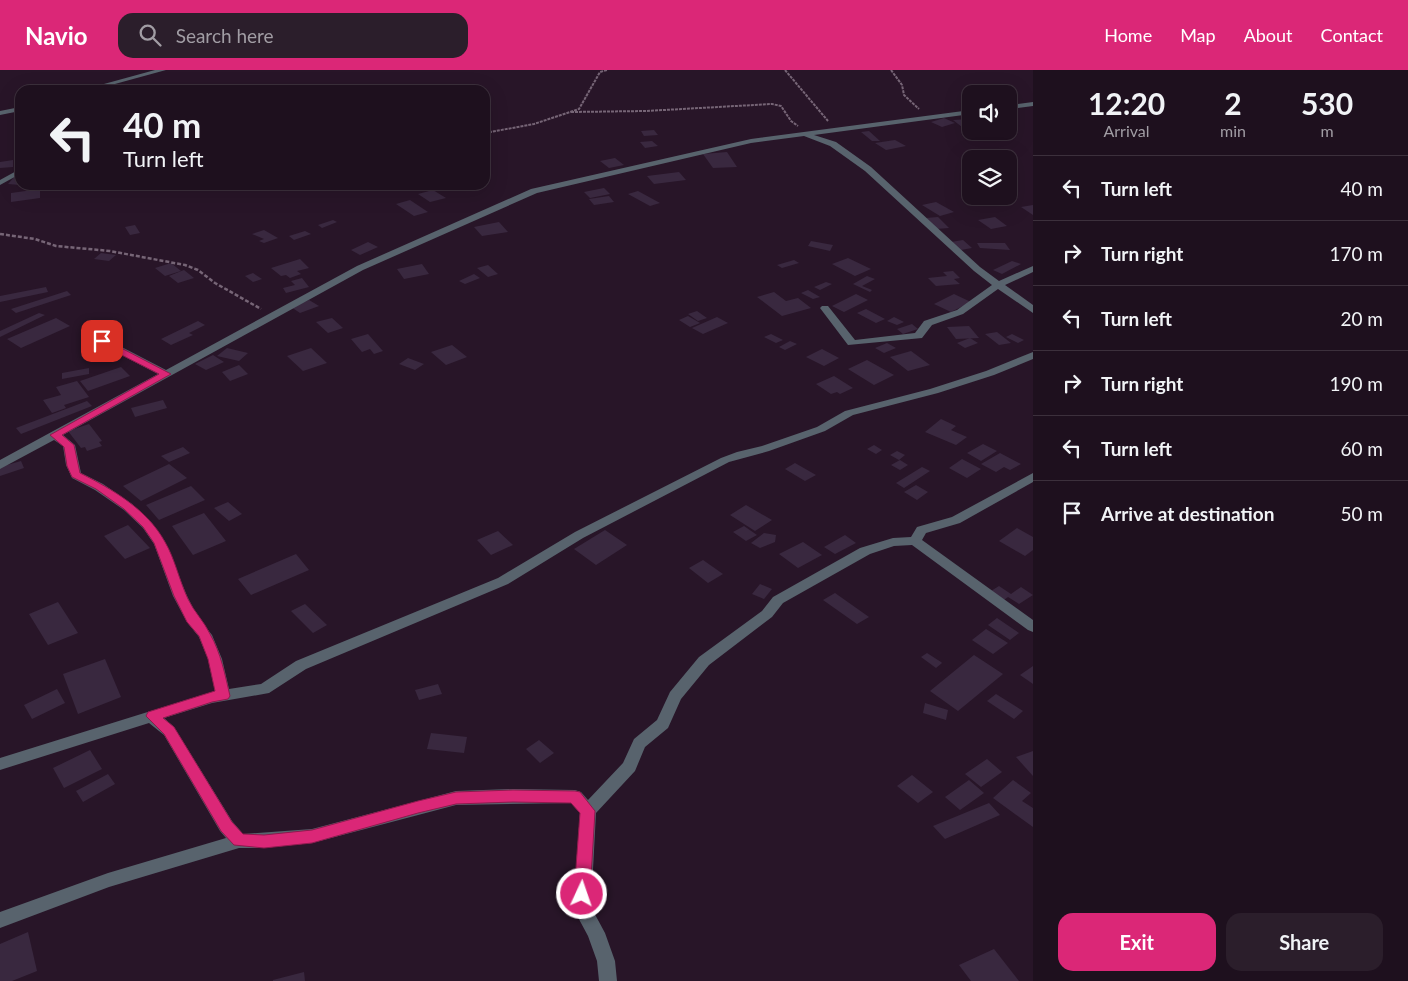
<!DOCTYPE html>
<style>
body{margin:0;font-family:Lato,sans-serif;background:#2b1e2b;color:#f1f3f6;height:100vh;display:flex;flex-direction:column;font-size:19px;white-space:nowrap}
*{box-sizing:border-box;margin:0}
p{font-size:16px;color:#a19da4}
.icon{flex:none;width:28px;height:28px;fill:none;stroke:currentColor;stroke-width:2;stroke-linecap:round;stroke-linejoin:round}
.map{position:relative;flex:1;overflow:hidden}
.drawer{display:flex;flex-direction:column;background:#1e101e;width:375px}
.drawer>*{flex:none}
.banner{position:absolute;left:15px;top:15px;width:475px;height:105px;border-radius:15px;box-shadow:0 5px 20px #0002,0 0 0 1px #3c303c;background:#1e101e;color:#f1f3f6;overflow:hidden}
.buttons{position:absolute;left:962px;top:15px;display:grid;gap:10px}
.buttons a{display:grid;place-items:center;width:55px;height:55px;border-radius:10px;background:#1e101e;box-shadow:0 5px 20px #0002,0 0 0 1px #3c303c;font-size:25px}
.pin{position:absolute;display:grid;place-items:center;width:42px;height:42px;color:#fff;margin:-21px;border-radius:10px;box-shadow:0 2px 8px #0006}
.me{position:absolute;width:55px;margin:-28px;rotate:3deg;stroke-linejoin:round;filter:drop-shadow(0 0 4px #0008)}
.turn{display:flex;align-items:center;gap:18px;height:105px;padding:0 25px;font-size:22px}
.turn .icon{width:65px;height:65px;stroke-width:2.5}
.turn b{display:block;font-size:35px;line-height:42px}
.eta{display:flex;justify-content:space-evenly;align-items:center;height:85px;text-align:center}
.eta b{font-size:30px;font-weight:700;line-height:35px}
.action{display:flex;gap:10px;margin-top:auto;padding:10px 25px}
.action a{flex:1;height:58px;border-radius:15px;background:#db2777;color:#fff;font-size:20px;font-weight:700;line-height:58px;text-align:center}
.action a+a{background:#2b1e2b;color:#f1f3f6}
ul{padding:0;list-style:none}
li{display:flex;align-items:center;gap:15px;height:65px;padding:0 25px;border-top:1px solid #3c303c}
li div{flex:1}
li b{display:block;font-size:19px}
li em{font-style:normal}
header{display:flex;align-items:center;gap:30px;box-sizing:border-box;height:70px;padding:0 25px;background:#db2777;color:#fff}
header strong{font-size:24px}
nav{display:flex;gap:28px;margin-inline-start:auto;font-size:18px}
.search{width:350px;height:45px;background:#2b1e2b;display:flex;align-items:center;gap:12px;box-sizing:border-box;padding:0 18px;border-radius:15px;color:#a19da4;font-size:19px}
main{display:flex;flex:1;min-height:0}
.map>svg:first-child{display:block}
</style>
<header>
<strong>Navio</strong>
<div class="search"><svg class="icon" aria-label="search" viewBox="0 0 24 24"><circle cx="10" cy="10" r="6"/><path d="M15 15l6 6"/></svg>Search here</div>
<nav><a>Home</a><a>Map</a><a>About</a><a>Contact</a></nav>
</header>
<main>
<div class="map">
<svg width="1033" height="911" viewBox="0 0 1033 911">
<rect width="100%" height="100%" fill="#281528"/>
<g fill="#39283f">
<polygon points="944,48 955,53 942,57 931,52"/>
<polygon points="970,49 971,56 962,57 953,50"/>
<polygon points="654,60 658,65 644,66 641,61"/>
<polygon points="869,61 880,71 872,71 861,62"/>
<polygon points="895,70 906,76 886,80 875,73"/>
<polygon points="652,71 658,76 645,78 640,72"/>
<polygon points="727,82 737,97 713,98 703,84"/>
<polygon points="615,88 624,95 609,98 600,91"/>
<polygon points="13,90 13,97 0,98 0,92"/>
<polygon points="679,102 686,110 654,114 647,106"/>
<polygon points="15,106 20,106 20,115 8,114"/>
<polygon points="604,118 610,124 590,128 584,122"/>
<polygon points="40,119 40,128 11,132 11,123"/>
<polygon points="433,120 446,128 430,132 418,124"/>
<polygon points="638,121 660,133 650,136 628,124"/>
<polygon points="609,126 614,132 594,135 589,129"/>
<polygon points="410,130 428,142 414,146 396,134"/>
<polygon points="936,132 954,142 940,146 922,135"/>
<polygon points="1033,135 1033,145 1021,137"/>
<polygon points="938,147 949,158 936,159 926,148"/>
<polygon points="995,147 1007,156 991,159 978,150"/>
<polygon points="333,150 337,152 322,158 318,155"/>
<polygon points="499,152 508,162 482,166 474,157"/>
<polygon points="135,155 140,163 130,165 125,157"/>
<polygon points="264,160 278,168 264,173 259,171 264,169 252,164"/>
<polygon points="305,161 311,164 294,170 289,166"/>
<polygon points="963,170 972,178 961,180 951,172"/>
<polygon points="811,171 833,175 830,181 808,176"/>
<polygon points="368,172 378,177 360,185 351,180"/>
<polygon points="977,173 1005,173 1010,180 980,178"/>
<polygon points="101,183 116,185 109,191 94,189"/>
<polygon points="848,188 871,199 855,206 832,194"/>
<polygon points="300,189 309,198 297,201 301,204 290,208 286,205 281,206 271,198"/>
<polygon points="794,190 799,193 782,198 777,195"/>
<polygon points="1012,191 1021,194 1002,204 993,200"/>
<polygon points="171,193 181,201 165,206 155,198"/>
<polygon points="422,194 429,204 404,209 397,199"/>
<polygon points="488,195 498,204 488,207 477,198"/>
<polygon points="184,200 194,208 178,213 169,206"/>
<polygon points="953,201 960,208 954,209 960,214 936,216 928,208 947,206 943,202"/>
<polygon points="253,203 262,209 253,212 245,206"/>
<polygon points="474,204 480,208 465,214 459,211"/>
<polygon points="867,206 875,209 862,216 872,220 870,222 853,214"/>
<polygon points="302,208 309,217 286,223 283,218 295,215 291,211"/>
<polygon points="826,212 832,214 820,220 814,217"/>
<polygon points="46,217 48,222 0,232 0,226"/>
<polygon points="808,220 820,227 813,229 801,223"/>
<polygon points="67,221 71,225 16,243 11,239"/>
<polygon points="774,222 786,231 798,228 811,238 782,246 757,227"/>
<polygon points="856,224 868,230 844,242 832,236"/>
<polygon points="954,224 971,232 951,242 934,234"/>
<polygon points="309,230 319,236 300,243 291,237"/>
<polygon points="866,239 885,249 876,253 857,243"/>
<polygon points="697,241 707,248 698,251 688,244"/>
<polygon points="39,243 45,245 0,267 0,261"/>
<polygon points="688,246 700,253 690,257 679,250"/>
<polygon points="717,247 728,253 703,264 692,258"/>
<polygon points="894,247 904,252 897,255 887,251"/>
<polygon points="56,248 70,256 21,278 7,269"/>
<polygon points="332,248 343,258 328,263 316,252"/>
<polygon points="198,251 205,255 189,263 193,265 171,275 161,269"/>
<polygon points="912,254 918,259 903,264 897,259"/>
<polygon points="969,256 979,268 956,269 947,257"/>
<polygon points="997,262 1011,273 999,275 985,264"/>
<polygon points="368,264 382,280 383,281 374,284 370,279 362,282 351,269"/>
<polygon points="771,264 783,270 776,273 764,267"/>
<polygon points="1012,264 1024,270 1018,273 1006,267"/>
<polygon points="970,268 978,273 965,278 957,273"/>
<polygon points="790,271 797,274 785,280 779,277"/>
<polygon points="887,273 896,278 884,283 875,278"/>
<polygon points="452,275 467,287 446,295 431,282"/>
<polygon points="227,278 248,283 239,291 217,286"/>
<polygon points="311,278 327,293 303,301 287,286"/>
<polygon points="822,279 839,288 824,296 806,287"/>
<polygon points="911,281 930,295 908,301 890,287"/>
<polygon points="213,285 224,292 206,300 195,294"/>
<polygon points="408,288 424,294 415,300 399,294"/>
<polygon points="867,290 894,305 874,315 848,299"/>
<polygon points="239,295 248,304 230,311 222,302"/>
<polygon points="121,297 130,306 88,321 80,311"/>
<polygon points="89,298 89,304 62,309 62,303"/>
<polygon points="834,306 853,318 840,324 837,322 831,324 816,314"/>
<polygon points="77,311 89,327 64,335 66,338 52,343 43,330 61,325 56,317"/>
<polygon points="163,330 167,338 135,347 131,338"/>
<polygon points="87,331 92,336 21,364 16,358"/>
<polygon points="941,349 956,356 951,360 967,367 956,375 925,362"/>
<polygon points="89,354 102,371 99,372 102,376 87,381 85,377 81,378 68,361"/>
<polygon points="983,374 997,381 981,391 967,383"/>
<polygon points="874,375 882,380 876,384 867,379"/>
<polygon points="183,377 190,383 169,392 161,386"/>
<polygon points="897,381 905,385 899,390 890,385"/>
<polygon points="1000,383 1021,394 1010,400 1004,397 996,402 981,394"/>
<polygon points="962,389 981,399 967,408 949,398"/>
<polygon points="900,390 908,395 900,400 891,395"/>
<polygon points="21,391 24,398 0,406 0,397"/>
<polygon points="795,393 816,405 805,411 785,399"/>
<polygon points="169,394 187,408 141,431 123,416"/>
<polygon points="922,397 930,401 904,418 896,413"/>
<polygon points="916,415 928,422 917,430 904,422"/>
<polygon points="191,416 205,430 159,450 146,435"/>
<polygon points="228,432 242,444 229,451 214,438"/>
<polygon points="746,435 772,450 755,461 730,445"/>
<polygon points="204,443 226,471 193,485 172,456"/>
<polygon points="128,455 150,478 125,489 104,466"/>
<polygon points="744,456 757,465 746,471 733,462"/>
<polygon points="1017,458 1033,467 1033,480 1025,486 999,471"/>
<polygon points="605,460 627,475 596,495 574,479"/>
<polygon points="498,461 513,475 491,485 477,470"/>
<polygon points="764,463 776,465 775,472 760,478 751,473"/>
<polygon points="845,465 856,473 835,484 824,477"/>
<polygon points="803,472 822,485 798,498 779,484"/>
<polygon points="296,484 309,500 251,525 238,509"/>
<polygon points="703,490 723,504 708,513 689,498"/>
<polygon points="760,514 772,519 764,529 752,524"/>
<polygon points="999,516 1011,524 1021,517 1033,525 1019,534 1008,527 1004,530 991,521"/>
<polygon points="835,523 869,547 857,554 823,530"/>
<polygon points="58,532 78,563 48,575 29,544"/>
<polygon points="305,534 327,555 313,563 291,541"/>
<polygon points="997,548 1019,563 1010,570 988,555"/>
<polygon points="986,559 1008,573 993,584 972,570"/>
<polygon points="927,583 941,592 942,593 936,598 921,587"/>
<polygon points="974,585 1003,604 958,641 930,621"/>
<polygon points="105,589 121,627 78,644 63,604"/>
<polygon points="1033,596 1033,614 1020,605"/>
<polygon points="438,614 442,624 419,630 415,620"/>
<polygon points="57,619 65,633 32,649 24,635"/>
<polygon points="996,624 1023,641 1014,649 987,631"/>
<polygon points="925,633 948,640 946,650 923,643"/>
<polygon points="431,663 467,667 464,683 427,679"/>
<polygon points="539,670 554,683 540,693 526,679"/>
<polygon points="90,680 102,699 64,718 53,698"/>
<polygon points="1033,681 1033,706 1016,687"/>
<polygon points="987,689 1002,702 981,717 965,704"/>
<polygon points="108,704 115,714 83,732 76,721"/>
<polygon points="912,705 933,722 918,733 897,716"/>
<polygon points="969,710 984,723 960,740 945,727"/>
<polygon points="1013,710 1031,723 1022,731 1033,738 1033,757 993,728"/>
<polygon points="989,733 1000,745 945,769 933,756"/>
<polygon points="28,862 37,901 12,911 0,911 0,874"/>
<polygon points="994,879 1019,911 971,911 959,895"/>
<polygon points="304,902 305,911 273,911 273,910"/>
</g>
<g fill="none" stroke-linecap="round" stroke-linejoin="round">
<g stroke="#766576" stroke-width="2" stroke-dasharray="3 1" stroke-linecap="butt">
<polyline points="785,0 828,51"/>
<polyline points="891,0 902,15 904,25 919,39"/>
<polyline points="571,42 646,41 772,34 781,36 791,51 798,56"/>
<polyline points="485,63 534,54 579,39 600,2 607,0"/>
</g>
<polyline stroke="#766576" stroke-width="2.5" stroke-dasharray="4 2" stroke-linecap="butt" points="0,164 35,169 56,176 110,181 185,195 198,200 215,213 261,239"/>
<g fill="#58636d" fill-rule="evenodd">
<polygon points="155,0 166,0 93,20 82,20"/>
<polygon points="1033,32 1033,36 1009,39 1009,35"/>
<polygon points="20,37 20,41 0,45 0,41"/>
<polygon points="971,40 971,44 814,65 836,72 871,97 980,197 999,211 1033,196 1033,202 1005,215 1033,235 1033,243 998,219 963,244 932,255 922,268 848,275 820,238 822,236 828,236 855,270 915,263 924,251 957,240 992,215 974,201 865,101 830,76 804,66 751,73 537,123 363,200 63,365 75,375 81,403 103,414 132,434 151,452 164,470 187,526 197,546 212,565 222,589 229,619 261,614 296,591 498,508 575,462 721,388 737,382 762,376 817,357 845,341 930,319 986,301 1033,282 1033,289 994,305 938,323 853,345 825,361 769,381 729,392 583,468 508,514 306,599 269,623 212,633 164,648 174,657 232,751 243,764 312,759 456,721 513,719 575,720 581,722 588,730 623,693 634,669 657,650 670,622 699,587 762,541 773,527 860,478 893,468 911,467 917,457 952,447 1033,403 1033,412 960,453 926,463 922,470 1033,550 1033,562 1028,560 912,475 894,476 870,484 783,533 772,547 709,595 681,629 668,658 645,677 635,701 596,743 591,837 605,863 615,891 617,911 599,911 597,891 588,866 573,838 580,743 571,733 456,735 312,773 264,778 239,778 109,817 0,858 0,842 108,803 226,768 220,761 164,665 149,653 0,700 0,688 215,621 208,589 199,567 187,552 173,526 154,474 143,458 124,440 95,420 72,408 66,395 63,376 54,370 0,399 0,390 158,304 81,264 81,260 89,260 166,300 357,196 531,119 751,69"/>
<polygon points="20,99 20,104 0,115 0,110"/>
</g>
</g>
<path fill="#db2777" stroke="#8e194d" d="M102 268 171 304 62 365 74 375 80 403C112 419 147 439 165 472 175 489 179 510 188 529 194 542 204 551 210 564 221 583 225 605 230 626L228 629 212 632 163 648 174 657 232 752 243 764 264 765 312 760 418 731 456 722 513 720 575 721 580 722 595 741 590 824 588 829 582 831 577 829 574 824 580 743 571 733 513 732 456 734 418 743 312 773 264 778 234 775 221 761 164 664 146 646 148 642 215 621 208 589 199 566 187 552 174 526 154 473 143 457 124 439 96 419 72 407 67 396 64 377 50 365 159 304 98 273V269Z"/>
</svg>
<div class="buttons">
<a><svg class="icon" aria-label="sound" viewBox="0 0 24 24"><path d="M4 9h4l5-4v14l-5-4H4zM17 9q2 3 0 6"/></svg></a>
<a><svg class="icon" aria-label="layers" viewBox="0 0 24 24"><path d="M12 4l9 5-9 5-9-5zM3 14l9 5 9-5"/></svg></a>
</div>
<div class="pin" style="left:102px;top:271px;background:#d93025"><svg class="icon" aria-label="arrive" viewBox="0 0 24 24"><path d="M6 21V4h12l-3 4 3 4H6"/></svg></div>
<svg class="me" style="left:582px;top:824px" viewBox="-20 -20 40 40"><circle r="17" fill="#db2777" stroke="#fff" stroke-width="3"/><path d="M0-11L8 9 0 5-8 9z" fill="#fff"/></svg>
<div class="banner">
<div class="turn"><svg class="icon" aria-label="left" viewBox="0 0 24 24"><path d="M17 20v-9H6M10 6l-5 5 5 5"/></svg><div><b>40 m</b>Turn left</div></div>
</div>
</div>
<section class="drawer">
<div class="eta">
<div><b>12:20</b><p>Arrival</p></div>
<div><b>2</b><p>min</p></div>
<div><b>530</b><p>m</p></div>
</div>
<ul>
<li><svg class="icon" aria-label="left" viewBox="0 0 24 24"><path d="M17 20v-9H6M10 6l-5 5 5 5"/></svg><div><b>Turn left</b></div><em>40 m</em></li>
<li><svg class="icon" aria-label="right" viewBox="0 0 24 24"><path d="M7 20v-9h11M14 6l5 5-5 5"/></svg><div><b>Turn right</b></div><em>170 m</em></li>
<li><svg class="icon" aria-label="left" viewBox="0 0 24 24"><path d="M17 20v-9H6M10 6l-5 5 5 5"/></svg><div><b>Turn left</b></div><em>20 m</em></li>
<li><svg class="icon" aria-label="right" viewBox="0 0 24 24"><path d="M7 20v-9h11M14 6l5 5-5 5"/></svg><div><b>Turn right</b></div><em>190 m</em></li>
<li><svg class="icon" aria-label="left" viewBox="0 0 24 24"><path d="M17 20v-9H6M10 6l-5 5 5 5"/></svg><div><b>Turn left</b></div><em>60 m</em></li>
<li><svg class="icon" aria-label="arrive" viewBox="0 0 24 24"><path d="M6 21V4h12l-3 4 3 4H6"/></svg><div><b>Arrive at destination</b></div><em>50 m</em></li>
</ul>
<div class="action"><a>Exit</a><a>Share</a></div>
</section>
</main>
